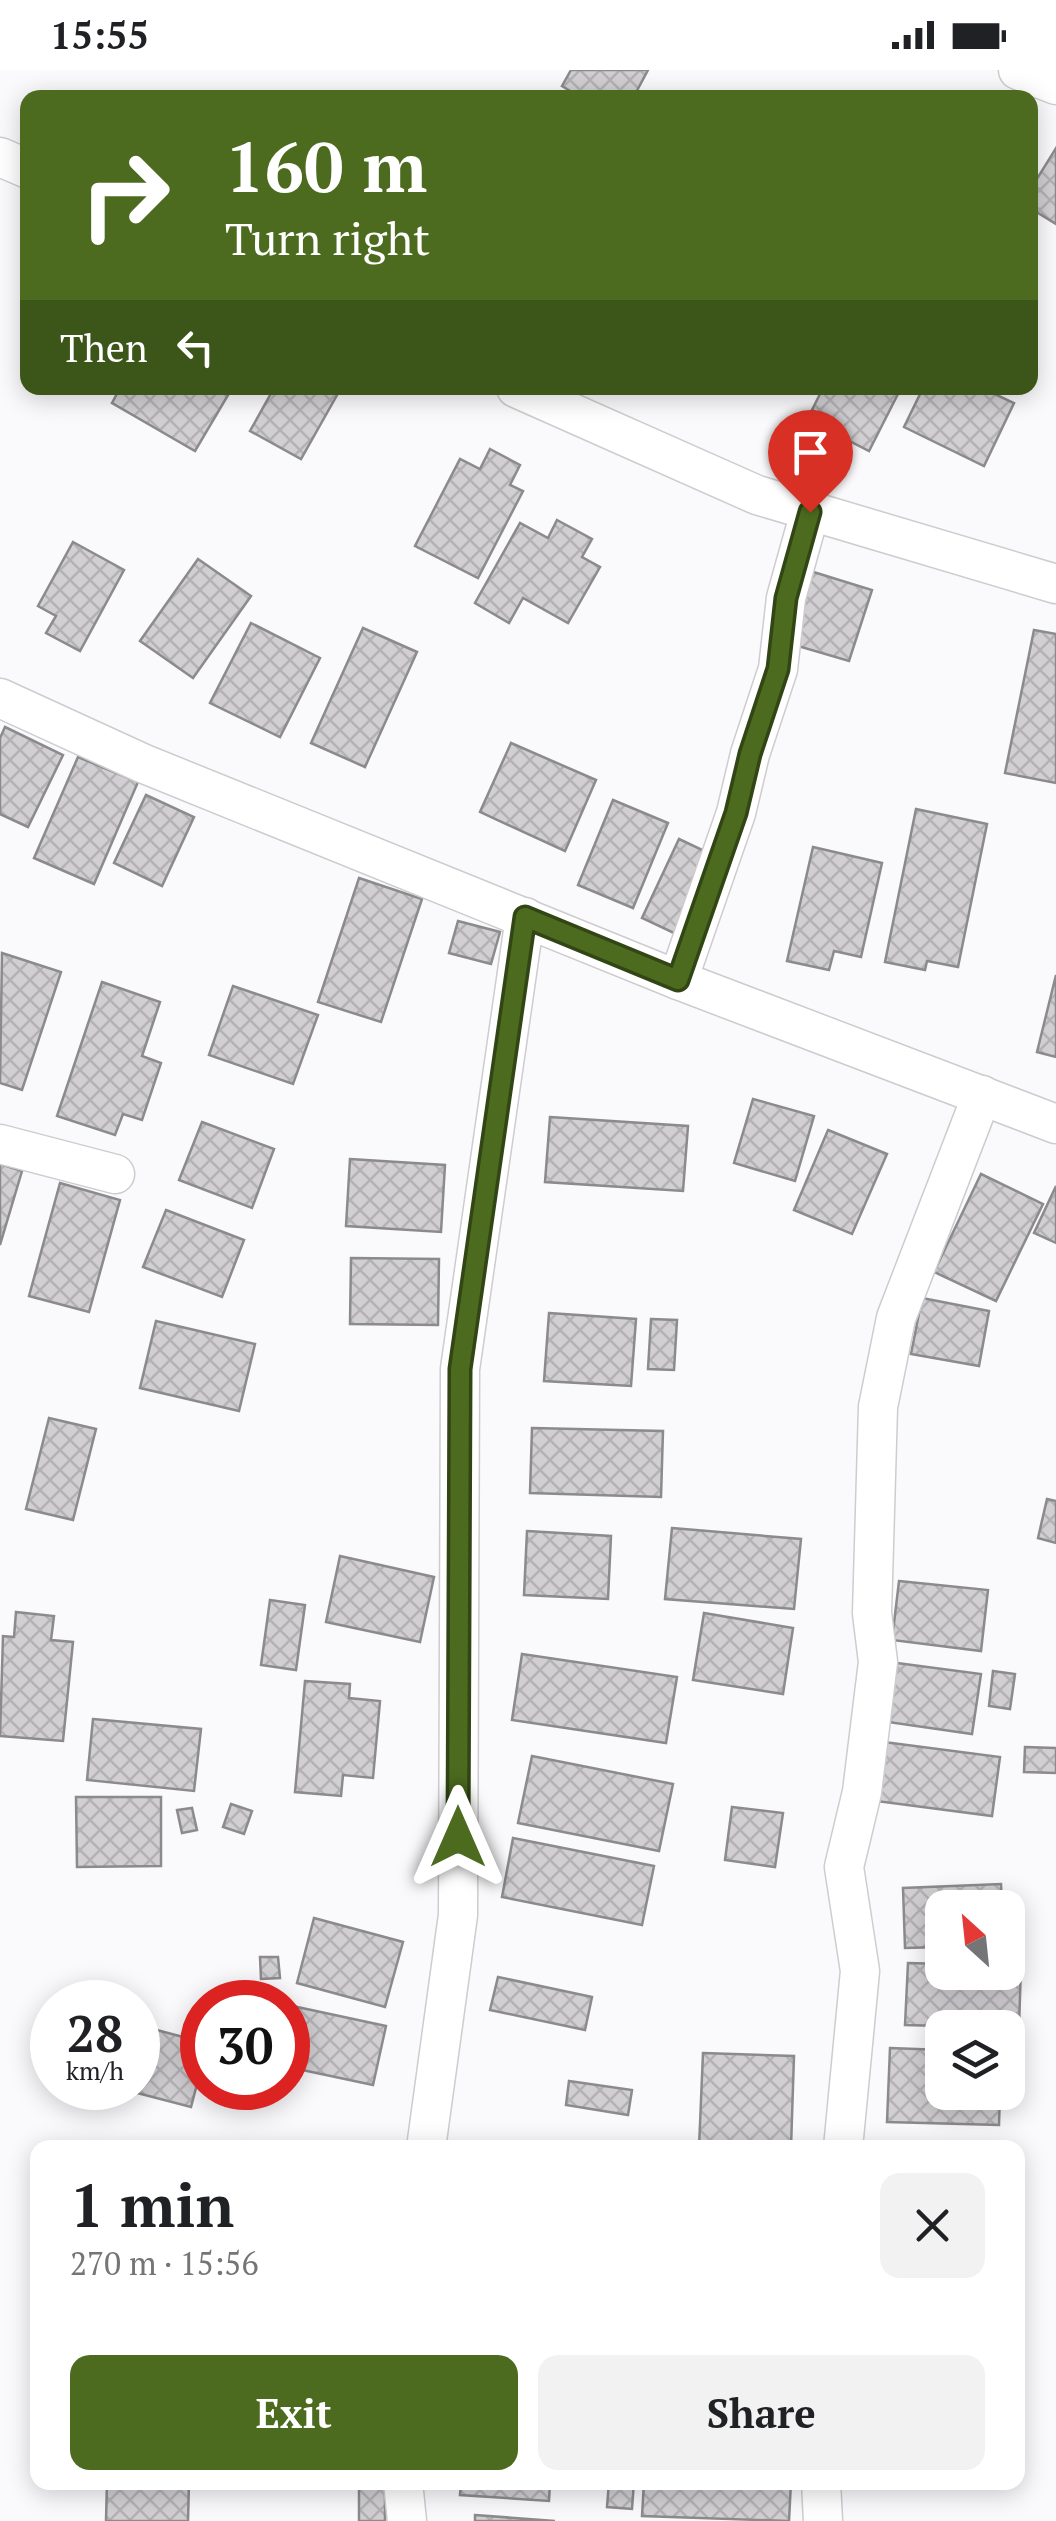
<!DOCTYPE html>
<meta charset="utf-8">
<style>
body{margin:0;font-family:"PT Serif",serif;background:#f2f2f2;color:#202124;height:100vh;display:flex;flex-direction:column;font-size:38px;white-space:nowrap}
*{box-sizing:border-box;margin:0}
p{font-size:32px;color:#757577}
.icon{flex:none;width:55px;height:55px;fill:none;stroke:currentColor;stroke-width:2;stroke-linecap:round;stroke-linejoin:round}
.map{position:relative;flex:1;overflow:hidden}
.details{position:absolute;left:30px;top:2070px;width:995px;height:350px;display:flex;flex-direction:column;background:#fff;border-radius:20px;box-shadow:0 5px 25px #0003}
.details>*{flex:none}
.top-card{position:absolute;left:20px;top:20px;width:1018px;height:305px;border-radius:20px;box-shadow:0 5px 25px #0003;background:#4c6b1f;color:#fff;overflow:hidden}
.needle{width:65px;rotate:333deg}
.buttons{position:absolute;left:925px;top:1820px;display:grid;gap:20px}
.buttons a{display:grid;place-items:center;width:100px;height:100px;border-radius:20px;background:#fff;box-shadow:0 5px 25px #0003;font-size:50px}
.speed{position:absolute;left:30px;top:1910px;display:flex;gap:20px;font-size:50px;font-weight:700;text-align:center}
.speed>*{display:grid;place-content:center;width:130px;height:130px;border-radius:50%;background:#fff;box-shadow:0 5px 25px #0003;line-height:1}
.speed small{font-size:25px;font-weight:400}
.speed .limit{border:15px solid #d22;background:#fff;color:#111}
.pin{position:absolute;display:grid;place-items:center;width:85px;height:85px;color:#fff;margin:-102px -42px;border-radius:50% 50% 50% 0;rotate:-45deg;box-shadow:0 0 10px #0007}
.pin .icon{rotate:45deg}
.me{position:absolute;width:110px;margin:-55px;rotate:0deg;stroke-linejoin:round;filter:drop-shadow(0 0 8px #0008)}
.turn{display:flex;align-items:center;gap:35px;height:210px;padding:0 40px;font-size:45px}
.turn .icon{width:130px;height:130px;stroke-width:2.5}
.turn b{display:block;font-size:70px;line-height:85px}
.then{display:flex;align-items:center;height:95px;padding:0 40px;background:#0003;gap:20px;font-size:38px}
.round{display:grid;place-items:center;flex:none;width:105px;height:105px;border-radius:20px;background:#f2f2f2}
.head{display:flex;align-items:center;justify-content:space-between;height:170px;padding:0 40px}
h1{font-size:60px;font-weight:700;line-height:75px}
.cta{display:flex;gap:20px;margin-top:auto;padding:20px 40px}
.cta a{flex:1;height:115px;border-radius:20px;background:#4c6b1f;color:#fff;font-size:40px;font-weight:700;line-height:115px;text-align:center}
.cta a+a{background:#f2f2f2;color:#202124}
.status{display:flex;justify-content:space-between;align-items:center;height:70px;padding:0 50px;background:#fff;direction:ltr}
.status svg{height:28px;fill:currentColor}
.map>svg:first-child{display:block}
</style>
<div class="status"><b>15:55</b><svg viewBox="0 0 49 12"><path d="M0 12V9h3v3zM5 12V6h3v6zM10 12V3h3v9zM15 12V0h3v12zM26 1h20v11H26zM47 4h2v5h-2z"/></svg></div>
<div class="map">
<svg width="1056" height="2451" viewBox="0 0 1056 2451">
<defs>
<pattern id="building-cross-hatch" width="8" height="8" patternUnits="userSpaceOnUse" patternTransform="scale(2.5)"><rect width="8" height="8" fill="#d1cfd2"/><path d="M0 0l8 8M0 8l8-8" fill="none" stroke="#b4b2b5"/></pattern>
</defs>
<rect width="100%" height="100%" fill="#faf9fb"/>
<g fill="url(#building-cross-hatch)" stroke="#8b8a8d" stroke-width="2.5">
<polygon points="571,0 648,0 633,28 582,28 562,16"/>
<polygon points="1056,78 1056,154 1030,138 1030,120"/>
<polygon points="120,318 227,318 231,320 195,381 112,333"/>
<polygon points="274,318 341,318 301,389 250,361"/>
<polygon points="823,318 901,318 869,381 836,364 841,355 812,340"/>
<polygon points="923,318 982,318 1014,333 984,396 904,357"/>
<polygon points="490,379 520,395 510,415 523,421 478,508 415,476 460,389 480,399"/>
<polygon points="557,450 592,469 582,487 600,497 568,553 523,528 509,553 475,533 520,453 548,468"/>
<polygon points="73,472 124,500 80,581 46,563 56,546 38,536"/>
<polygon points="198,489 251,526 193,608 140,571"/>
<polygon points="807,500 872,520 849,591 784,572"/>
<polygon points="251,553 320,588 280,667 210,633"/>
<polygon points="363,558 417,582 365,697 311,673"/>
<polygon points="1034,560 1056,564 1056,713 1005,703"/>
<polygon points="5,657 63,685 28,757 0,744 0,668"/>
<polygon points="511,673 596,710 565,781 480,742"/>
<polygon points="78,687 138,712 94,814 34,788"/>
<polygon points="146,725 194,747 162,816 114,793"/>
<polygon points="613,730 668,753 633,838 578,815"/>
<polygon points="916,739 987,754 958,897 927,891 925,900 885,892"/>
<polygon points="679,769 711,784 674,863 642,848"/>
<polygon points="813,777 882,793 861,887 834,881 829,900 787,891"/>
<polygon points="359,808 422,829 381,952 318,932"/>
<polygon points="458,851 500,862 491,894 449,883"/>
<polygon points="2,883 61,902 22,1020 0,1013"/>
<polygon points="1056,905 1056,987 1037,982"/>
<polygon points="102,912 160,932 142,986 161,993 142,1050 123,1044 115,1065 57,1046"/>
<polygon points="233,916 318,945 293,1014 209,985"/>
<polygon points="753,1029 814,1046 795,1111 734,1093"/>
<polygon points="550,1047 688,1056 683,1121 545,1112"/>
<polygon points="202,1052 274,1079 252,1138 179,1110"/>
<polygon points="828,1060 887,1084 852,1164 794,1140"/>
<polygon points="350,1089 445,1095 441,1162 346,1156"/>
<polygon points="0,1094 22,1101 0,1175"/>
<polygon points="981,1104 1043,1134 996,1231 934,1202"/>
<polygon points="60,1113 120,1130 89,1242 29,1226"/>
<polygon points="1056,1116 1056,1173 1034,1163"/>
<polygon points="166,1140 244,1170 222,1227 143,1197"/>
<polygon points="351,1188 439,1189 438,1255 350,1254"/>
<polygon points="922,1228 989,1241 979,1296 911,1284"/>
<polygon points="549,1243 636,1249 631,1316 544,1311"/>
<polygon points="651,1249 677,1250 674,1300 648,1299"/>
<polygon points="156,1251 255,1274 239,1341 140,1318"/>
<polygon points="49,1348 96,1359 73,1450 26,1439"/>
<polygon points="532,1358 663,1361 661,1427 530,1423"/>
<polygon points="1047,1429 1056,1431 1056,1473 1038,1468"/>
<polygon points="672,1458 801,1469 794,1539 665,1529"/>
<polygon points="527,1461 611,1466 608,1529 524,1525"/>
<polygon points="340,1486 434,1507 420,1572 326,1552"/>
<polygon points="899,1511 988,1520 981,1581 892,1570"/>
<polygon points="270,1530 305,1535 296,1600 261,1595"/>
<polygon points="16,1542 54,1546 51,1570 73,1572 63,1671 0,1666 3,1566 14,1567"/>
<polygon points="704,1543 793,1558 783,1624 693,1610"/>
<polygon points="522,1584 677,1607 666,1673 512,1650"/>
<polygon points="897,1593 981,1604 972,1664 888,1652"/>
<polygon points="993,1601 1015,1604 1010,1639 989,1636"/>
<polygon points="305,1611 350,1614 349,1628 380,1631 373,1708 343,1705 341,1726 295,1722"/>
<polygon points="93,1649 201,1659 194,1721 87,1710"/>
<polygon points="884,1672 1000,1687 992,1746 876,1731"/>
<polygon points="1025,1677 1056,1678 1056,1703 1024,1702"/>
<polygon points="532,1686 673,1714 659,1781 518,1753"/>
<polygon points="76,1727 161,1727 161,1796 77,1797"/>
<polygon points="231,1734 252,1741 244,1764 223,1757"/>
<polygon points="732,1737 783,1743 775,1797 725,1790"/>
<polygon points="192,1738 197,1760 182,1763 177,1740"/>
<polygon points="513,1768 654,1796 642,1855 502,1827"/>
<polygon points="1001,1814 1002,1838 942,1838 942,1877 905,1878 903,1818"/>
<polygon points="314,1848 403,1872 385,1937 297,1913"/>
<polygon points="260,1887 278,1887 280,1908 261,1909"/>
<polygon points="908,1893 942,1894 942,1902 1008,1902 1008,1896 1021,1896 1019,1958 905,1955"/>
<polygon points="498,1907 592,1927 585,1960 490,1940"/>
<polygon points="236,1922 263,1929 262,1932 234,1932"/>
<polygon points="288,1935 386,1956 373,2015 288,1997"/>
<polygon points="138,1955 202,1972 202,1995 191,2037 118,2018 138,2018"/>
<polygon points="890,1978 942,1980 942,2022 1000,2022 999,2055 887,2052"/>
<polygon points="703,1983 794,1986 791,2078 699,2078"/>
<polygon points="569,2011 632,2020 628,2045 566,2035"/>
<polygon points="107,2412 189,2412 188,2451 106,2451"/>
<rect x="359" y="2412" width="26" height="39"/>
<polygon points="461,2412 550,2412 549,2431 460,2425"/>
<polygon points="609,2412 634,2412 632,2439 607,2437"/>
<polygon points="644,2412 791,2412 789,2451 642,2446"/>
<polygon points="855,2412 924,2412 924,2418"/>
<polygon points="475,2445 555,2451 475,2451"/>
</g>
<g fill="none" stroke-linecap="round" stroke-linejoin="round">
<g stroke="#cdcccf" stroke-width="41">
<g id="minor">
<polyline points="1018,0 1056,15"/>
<polyline points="0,87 28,99"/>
<polyline points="516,318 757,425 1056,514"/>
<polyline points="0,628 142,693 678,910 1056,1054"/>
<polyline points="678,910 736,743 750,684 778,599 786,528 810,442"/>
<polyline points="0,1074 115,1104"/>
<polyline points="426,2078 458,1845 460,1299 525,847"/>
<polyline points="843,2078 860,1901 844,1797 862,1722 878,1592 872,1543 878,1337 896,1248 982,1025"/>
<polyline points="403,2412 407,2451"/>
<polyline points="821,2412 823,2451"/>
</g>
</g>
<use href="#minor" stroke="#fff" stroke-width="38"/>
</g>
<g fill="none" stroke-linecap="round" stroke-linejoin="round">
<g stroke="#314614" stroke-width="25">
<polyline id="route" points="458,1767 460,1299 525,847 678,910 736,743 750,684 778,599 786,528 810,442"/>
</g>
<use href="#route" stroke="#4c6b1f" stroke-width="18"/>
</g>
</svg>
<div class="buttons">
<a><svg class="needle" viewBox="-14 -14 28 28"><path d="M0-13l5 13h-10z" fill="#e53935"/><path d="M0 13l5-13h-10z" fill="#757577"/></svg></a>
<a><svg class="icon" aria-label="layers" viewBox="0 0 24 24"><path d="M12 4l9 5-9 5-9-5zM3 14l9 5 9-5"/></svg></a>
</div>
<div class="speed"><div>28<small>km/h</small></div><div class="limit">30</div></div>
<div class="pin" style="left:810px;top:442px;background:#d93025"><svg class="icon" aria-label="arrive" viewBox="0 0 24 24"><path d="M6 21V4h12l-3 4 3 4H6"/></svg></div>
<svg class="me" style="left:458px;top:1767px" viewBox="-20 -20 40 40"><path d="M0-17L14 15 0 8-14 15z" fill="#4c6b1f" stroke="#fff" stroke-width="4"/></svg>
<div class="top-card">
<div class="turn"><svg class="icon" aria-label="right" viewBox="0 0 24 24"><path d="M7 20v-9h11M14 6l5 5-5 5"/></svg><div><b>160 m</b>Turn right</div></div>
<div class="then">Then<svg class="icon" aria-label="left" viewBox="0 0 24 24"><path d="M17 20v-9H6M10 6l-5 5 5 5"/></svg></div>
</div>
<section class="details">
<div class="head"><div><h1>1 min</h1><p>270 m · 15:56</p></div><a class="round"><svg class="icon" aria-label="close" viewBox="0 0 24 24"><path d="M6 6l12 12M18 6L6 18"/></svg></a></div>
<div class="cta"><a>Exit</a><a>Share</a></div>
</section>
</div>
